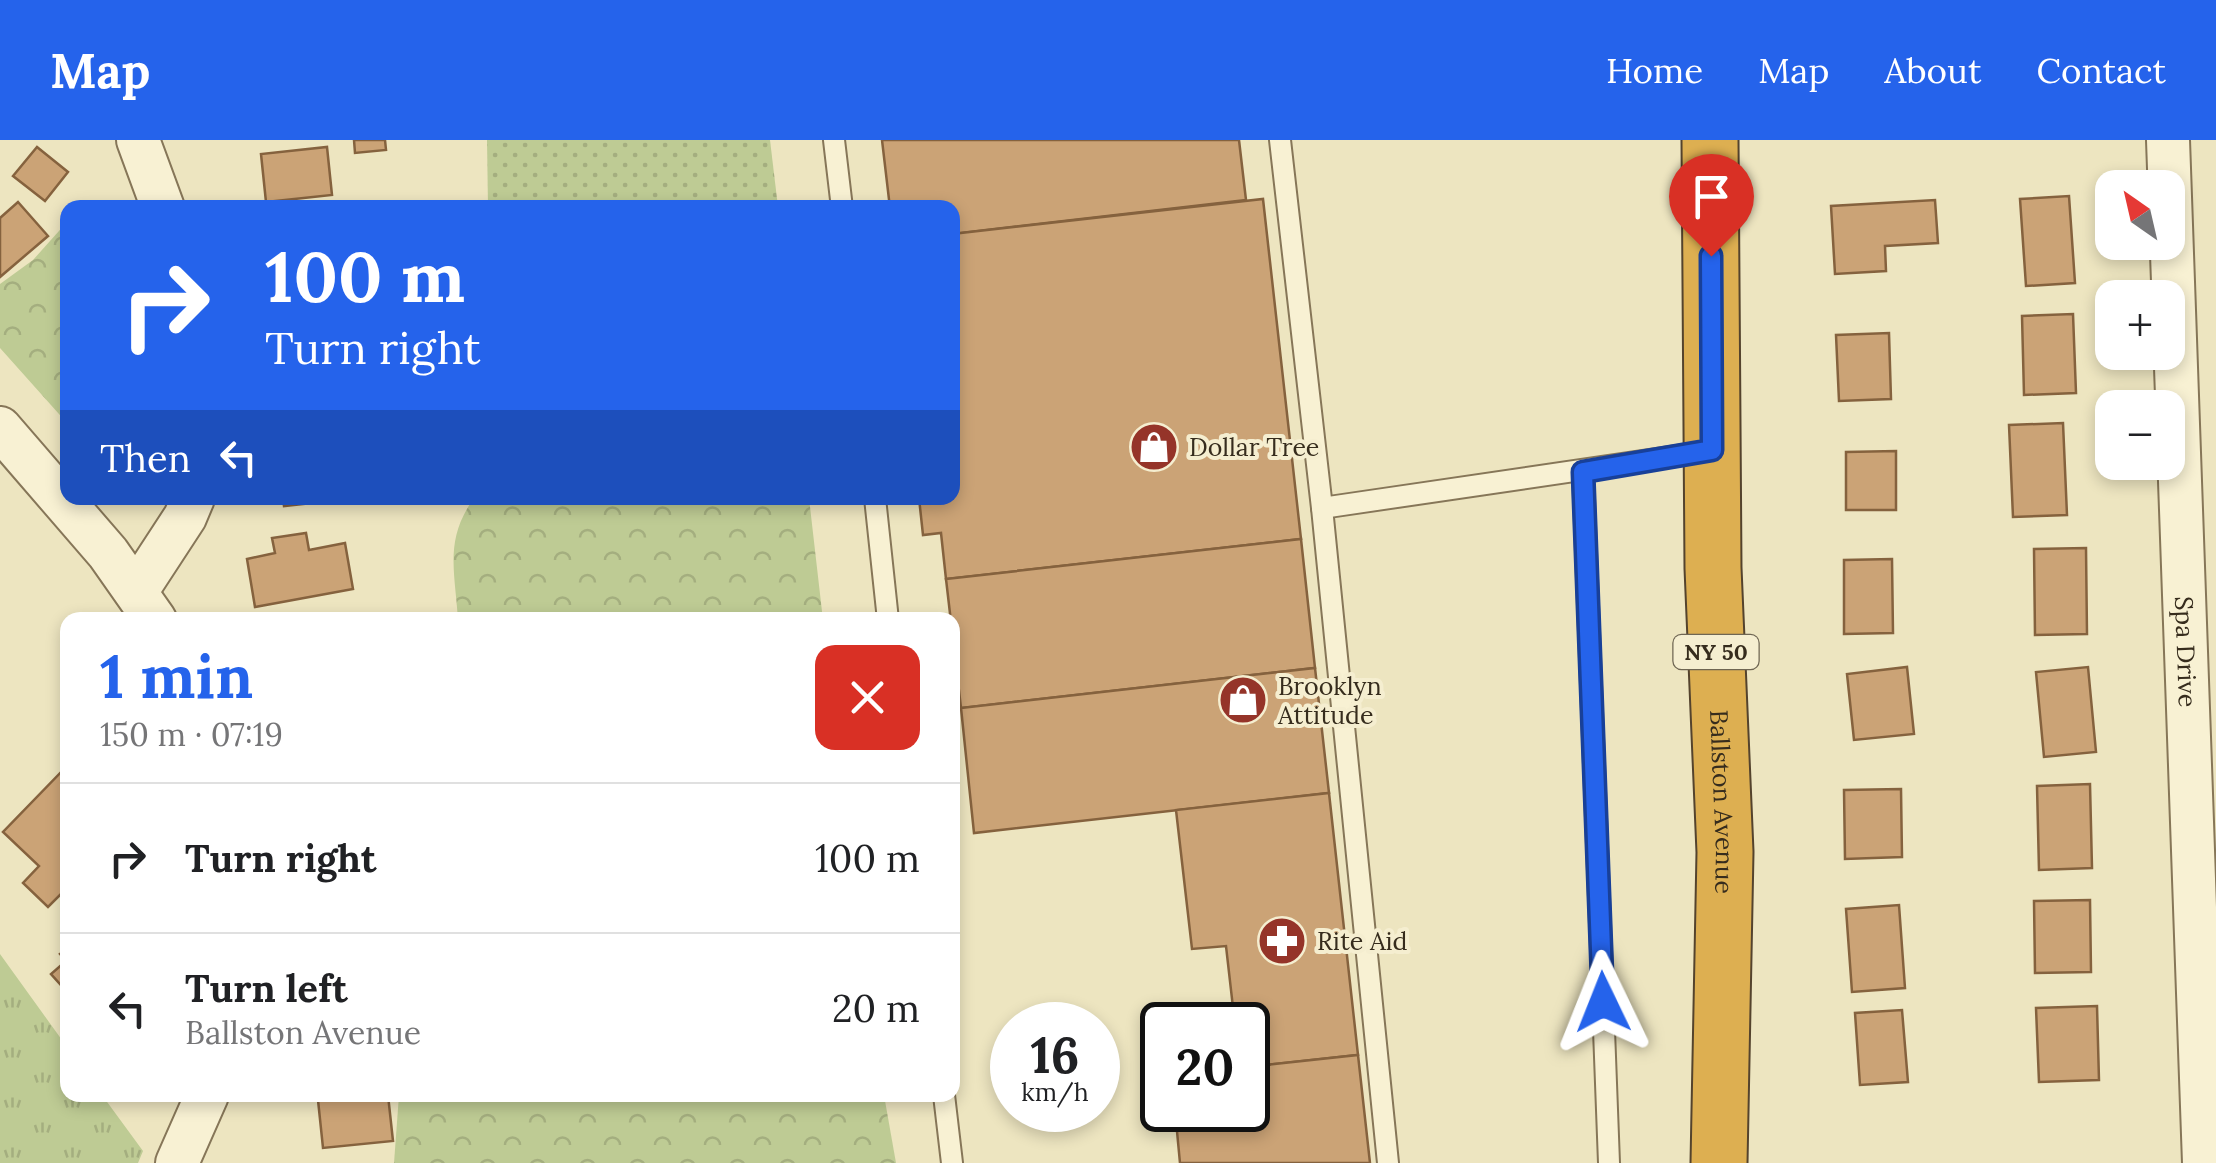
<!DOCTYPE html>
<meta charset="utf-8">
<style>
body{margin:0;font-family:Lora,serif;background:#f2f2f2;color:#202124;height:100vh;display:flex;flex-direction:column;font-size:38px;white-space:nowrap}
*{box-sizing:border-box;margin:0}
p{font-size:32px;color:#757577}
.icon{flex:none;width:55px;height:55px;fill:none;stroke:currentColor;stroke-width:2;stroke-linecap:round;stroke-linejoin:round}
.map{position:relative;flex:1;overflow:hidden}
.side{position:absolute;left:60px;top:472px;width:900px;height:490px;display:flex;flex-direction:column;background:#fff;border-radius:20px;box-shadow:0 5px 15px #0003}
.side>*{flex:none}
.guide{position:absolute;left:60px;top:60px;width:900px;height:305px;border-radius:20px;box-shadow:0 5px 15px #0003;background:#2563eb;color:#fff;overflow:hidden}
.needle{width:65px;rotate:326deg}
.tools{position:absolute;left:2095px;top:30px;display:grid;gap:20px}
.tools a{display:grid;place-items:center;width:90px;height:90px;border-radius:20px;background:#fff;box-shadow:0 5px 15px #0003;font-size:50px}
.speed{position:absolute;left:990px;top:862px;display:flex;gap:20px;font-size:50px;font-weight:700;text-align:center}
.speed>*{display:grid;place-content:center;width:130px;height:130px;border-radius:50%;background:#fff;box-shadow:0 5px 15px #0003;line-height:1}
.speed small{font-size:25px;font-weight:400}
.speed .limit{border:5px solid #111;border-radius:15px;background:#fff;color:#111}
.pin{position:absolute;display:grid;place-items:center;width:85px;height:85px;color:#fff;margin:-102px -42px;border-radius:50% 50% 50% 0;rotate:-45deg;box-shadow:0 0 10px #0007}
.pin .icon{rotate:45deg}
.me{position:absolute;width:110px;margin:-55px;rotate:358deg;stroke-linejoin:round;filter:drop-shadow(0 0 8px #0008)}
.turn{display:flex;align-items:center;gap:35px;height:210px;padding:0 40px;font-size:45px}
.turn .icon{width:130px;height:130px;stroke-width:2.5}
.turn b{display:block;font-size:70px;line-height:85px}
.then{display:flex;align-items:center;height:95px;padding:0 40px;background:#0003;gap:20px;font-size:38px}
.round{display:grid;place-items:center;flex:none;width:105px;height:105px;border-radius:20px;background:#f2f2f2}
.overview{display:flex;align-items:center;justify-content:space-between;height:170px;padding:0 40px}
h1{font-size:60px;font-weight:800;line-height:75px;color:#2563eb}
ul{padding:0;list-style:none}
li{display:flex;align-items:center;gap:30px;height:150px;padding:0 40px;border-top:2px solid #e0e0e0}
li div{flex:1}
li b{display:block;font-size:38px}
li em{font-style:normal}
header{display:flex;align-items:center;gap:60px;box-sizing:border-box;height:140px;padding:0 50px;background:#2563eb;color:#fff}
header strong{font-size:48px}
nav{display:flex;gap:55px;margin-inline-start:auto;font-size:35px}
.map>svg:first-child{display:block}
</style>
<header>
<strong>Map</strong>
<nav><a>Home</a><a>Map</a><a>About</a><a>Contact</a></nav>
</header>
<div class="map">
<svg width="2216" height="1023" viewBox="0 0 2216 1023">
<defs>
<pattern id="grass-dots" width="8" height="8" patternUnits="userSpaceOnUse" patternTransform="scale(2.5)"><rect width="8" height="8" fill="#becb94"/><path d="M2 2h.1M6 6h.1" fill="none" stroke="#a4ae7f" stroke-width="1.8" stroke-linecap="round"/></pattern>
<pattern id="forest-crowns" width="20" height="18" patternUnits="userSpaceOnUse" patternTransform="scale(2.5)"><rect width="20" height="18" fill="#becb94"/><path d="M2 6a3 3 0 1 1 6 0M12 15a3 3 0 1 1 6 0" fill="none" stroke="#a4ae7f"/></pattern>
<pattern id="park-tufts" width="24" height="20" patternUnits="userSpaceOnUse" patternTransform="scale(2.5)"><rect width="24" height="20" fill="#becb94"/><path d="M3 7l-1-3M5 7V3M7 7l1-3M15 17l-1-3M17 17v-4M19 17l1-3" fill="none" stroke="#a4ae7f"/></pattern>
</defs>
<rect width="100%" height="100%" fill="#ede5c0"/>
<polygon fill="url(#grass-dots)" points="487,0 770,0 778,67 488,67"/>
<g fill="url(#forest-crowns)">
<polygon points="67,82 67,283 0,208 0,144 33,120"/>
<path d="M474 358H809L823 480H458C455 431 444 400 474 358Z"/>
<polygon points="399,955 884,955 896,1023 394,1023"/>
</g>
<polygon fill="url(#park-tufts)" points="0,814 67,907 68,955 102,955 143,1011 138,1023 0,1023"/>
<g fill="#cba376" stroke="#85623e" stroke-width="2.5">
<polygon points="354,0 385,0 386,10 355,13"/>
<polygon points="882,0 1239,0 1246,60 952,94 952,68 890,68"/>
<polygon points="37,7 68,32 45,61 13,36"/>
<polygon points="327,7 332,55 266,62 261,14"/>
<polygon points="2069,56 2075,143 2026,146 2020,59"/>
<polygon points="1263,59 1301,399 946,439 941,393 923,395 919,358 952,358 952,94"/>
<polygon points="1935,60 1938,103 1885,106 1886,131 1835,134 1831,66"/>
<polygon points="18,62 48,96 0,137 0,78"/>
<polygon points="2073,174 2076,253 2024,255 2022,176"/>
<polygon points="1889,193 1891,259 1839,261 1836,195"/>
<polygon points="2063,283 2067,375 2013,377 2009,285"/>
<polygon points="1896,311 1896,370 1846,370 1846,312"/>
<polygon points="283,358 357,358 284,366"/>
<polygon points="306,393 309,410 345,403 353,449 255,467 247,419 275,413 272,398"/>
<polygon points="1301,399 1315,528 961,568 946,439"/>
<polygon points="2086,408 2087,494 2035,495 2034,409"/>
<polygon points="1892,419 1893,493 1844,494 1844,420"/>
<polygon points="1907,527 1914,594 1854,600 1847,534"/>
<polygon points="2088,527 2096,612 2044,617 2036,532"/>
<polygon points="1315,528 1329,653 974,693 961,568"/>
<polygon points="66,627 68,747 48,767 23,743 39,726 3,692"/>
<polygon points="2090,644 2092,728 2039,730 2037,646"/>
<polygon points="1901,649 1902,717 1845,719 1844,650"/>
<polygon points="1329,653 1358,915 1248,927 1248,885 1235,885 1226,806 1192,809 1176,670"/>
<polygon points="2090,760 2091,832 2035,833 2034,761"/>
<polygon points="1899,765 1905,848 1852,852 1846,769"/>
<polygon points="68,808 68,853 51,834 66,821 60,814"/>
<polygon points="2097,866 2099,940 2039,942 2036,868"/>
<polygon points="1902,870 1908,942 1860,945 1855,873"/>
<polygon points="1358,915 1370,1023 1180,1023 1175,970 1248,970 1248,927"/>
<polygon points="361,955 388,955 393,1001 323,1008 318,960"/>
</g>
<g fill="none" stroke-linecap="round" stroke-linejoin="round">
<g stroke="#867658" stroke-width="24">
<g id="lane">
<polyline points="834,0 842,68"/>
<polyline points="1280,0 1322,368 1388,1023"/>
<polyline points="1583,332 1609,1023"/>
<polyline points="875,358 888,480"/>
<polyline points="1322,368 1710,311"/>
<polyline points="944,955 952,1023"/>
</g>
</g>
<g stroke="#867658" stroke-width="46">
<g id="street">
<polyline points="138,0 163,68"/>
<path id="s1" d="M2168 0 2204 1023"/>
<polyline points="0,288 108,413 155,480"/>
<polyline points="136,452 185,377 193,358"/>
<polyline points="177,1023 207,955"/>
</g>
</g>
<g stroke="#54432d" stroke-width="59">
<g id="highway">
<path id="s2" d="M1710 0 1713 428 1725 712 1719 1023"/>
</g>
</g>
<use href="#lane" stroke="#f8f1d3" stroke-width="20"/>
<use href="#street" stroke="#f8f1d3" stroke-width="42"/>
<use href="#highway" stroke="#ddaf51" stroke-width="55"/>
</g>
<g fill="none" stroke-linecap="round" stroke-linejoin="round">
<g stroke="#184099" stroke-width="25">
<polyline id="route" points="1603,862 1583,332 1712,310 1711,116"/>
</g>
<use href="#route" stroke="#2563eb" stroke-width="18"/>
</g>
<defs>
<g id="shop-disc" transform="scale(2.5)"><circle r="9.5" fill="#953429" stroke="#f5eed0"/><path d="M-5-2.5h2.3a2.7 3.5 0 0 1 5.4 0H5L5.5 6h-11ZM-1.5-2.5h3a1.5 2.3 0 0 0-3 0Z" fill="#fff"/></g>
<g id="pharmacy-disc" transform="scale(2.5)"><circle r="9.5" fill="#953429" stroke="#f5eed0"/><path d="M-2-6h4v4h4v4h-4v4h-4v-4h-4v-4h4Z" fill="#fff"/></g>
</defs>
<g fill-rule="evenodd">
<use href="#shop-disc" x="1154" y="307"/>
<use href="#shop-disc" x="1243" y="560"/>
<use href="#pharmacy-disc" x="1282" y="801"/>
</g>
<g text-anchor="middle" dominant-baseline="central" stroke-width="8" stroke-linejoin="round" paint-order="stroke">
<rect fill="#f5eed0" stroke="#6f6653" stroke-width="2.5" x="1673.5" y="495" width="85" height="34" rx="8"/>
<g font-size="22" font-weight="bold" fill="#362c1d">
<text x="1716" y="512">NY 50</text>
</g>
<g font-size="25" fill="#362c1d" stroke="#f5eed0" text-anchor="start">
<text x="1189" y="307">Dollar Tree</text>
<text x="1278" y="546">Brooklyn<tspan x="1278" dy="29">Attitude</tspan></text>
<text x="1317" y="801">Rite Aid</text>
</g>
<g font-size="25" fill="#362c1d" stroke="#f5eed0">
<text stroke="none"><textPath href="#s1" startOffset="512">Spa Drive</textPath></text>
<text stroke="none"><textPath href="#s2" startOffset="662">Ballston Avenue</textPath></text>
</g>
</g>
</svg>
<div class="tools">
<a><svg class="needle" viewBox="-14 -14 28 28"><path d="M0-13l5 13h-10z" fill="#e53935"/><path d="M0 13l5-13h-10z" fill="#757577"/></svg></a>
<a>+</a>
<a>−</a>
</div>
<div class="speed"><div>16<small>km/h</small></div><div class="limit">20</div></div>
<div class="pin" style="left:1711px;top:116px;background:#d93025"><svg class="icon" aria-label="arrive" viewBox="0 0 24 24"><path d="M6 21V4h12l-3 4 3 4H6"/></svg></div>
<svg class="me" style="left:1603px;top:862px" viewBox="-20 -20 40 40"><path d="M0-17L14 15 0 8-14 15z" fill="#2563eb" stroke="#fff" stroke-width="4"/></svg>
<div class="guide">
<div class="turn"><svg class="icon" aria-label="right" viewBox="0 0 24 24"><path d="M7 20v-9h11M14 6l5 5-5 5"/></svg><div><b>100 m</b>Turn right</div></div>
<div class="then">Then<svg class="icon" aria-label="left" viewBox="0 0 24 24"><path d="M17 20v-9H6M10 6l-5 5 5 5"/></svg></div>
</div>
<section class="side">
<div class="overview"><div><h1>1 min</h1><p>150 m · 07:19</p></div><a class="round" style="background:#d93025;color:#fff"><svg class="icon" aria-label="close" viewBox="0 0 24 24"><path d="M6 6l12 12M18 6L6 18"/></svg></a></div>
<ul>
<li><svg class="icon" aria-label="right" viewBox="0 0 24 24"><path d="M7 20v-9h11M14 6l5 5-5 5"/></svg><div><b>Turn right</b></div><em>100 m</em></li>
<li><svg class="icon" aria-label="left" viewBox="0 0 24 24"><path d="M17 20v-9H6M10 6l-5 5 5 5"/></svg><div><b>Turn left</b><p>Ballston Avenue</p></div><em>20 m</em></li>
</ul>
</section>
</div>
